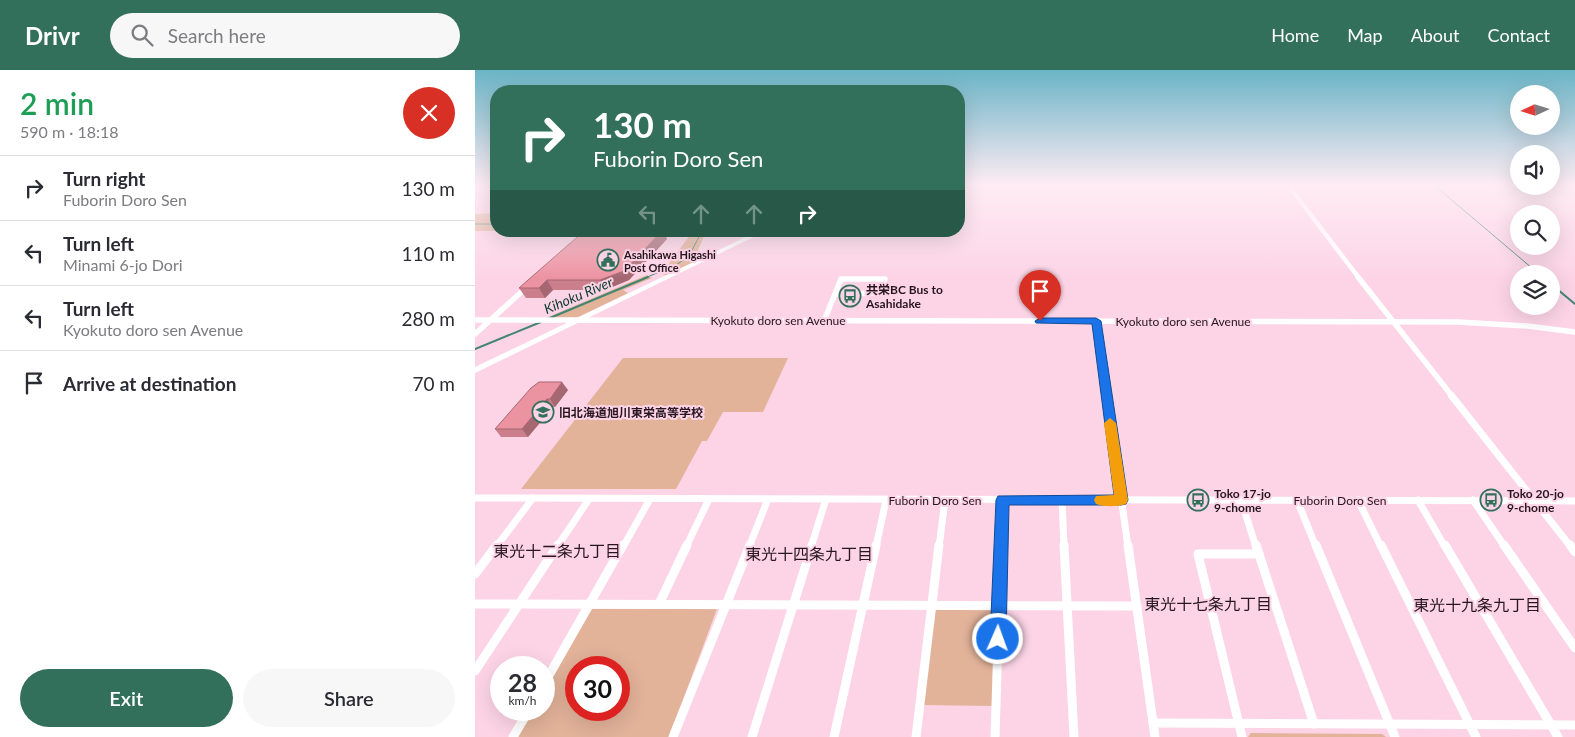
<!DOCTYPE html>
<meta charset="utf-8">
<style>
body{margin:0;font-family:Lato,"Noto Sans JP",sans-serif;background:#f7f7f7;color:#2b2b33;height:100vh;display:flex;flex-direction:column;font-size:19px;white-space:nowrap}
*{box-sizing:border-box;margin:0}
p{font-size:16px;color:#7c7c81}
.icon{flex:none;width:28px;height:28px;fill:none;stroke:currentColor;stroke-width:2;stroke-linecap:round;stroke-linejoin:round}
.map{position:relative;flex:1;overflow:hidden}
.side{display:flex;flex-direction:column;background:#fff;width:475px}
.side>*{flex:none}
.banner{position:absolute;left:15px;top:15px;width:475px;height:152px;border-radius:20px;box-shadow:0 5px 20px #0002;background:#33705b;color:#fff;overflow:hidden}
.needle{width:32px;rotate:266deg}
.tools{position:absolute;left:1035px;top:15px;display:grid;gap:10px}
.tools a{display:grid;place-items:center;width:50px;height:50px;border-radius:50%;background:#fff;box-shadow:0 5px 20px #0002;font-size:25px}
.speed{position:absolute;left:15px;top:586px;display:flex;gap:10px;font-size:25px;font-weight:700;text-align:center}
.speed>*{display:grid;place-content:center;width:65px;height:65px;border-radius:50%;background:#fff;box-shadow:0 5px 20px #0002;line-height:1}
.speed small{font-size:12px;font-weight:400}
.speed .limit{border:8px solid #d22;background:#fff;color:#111}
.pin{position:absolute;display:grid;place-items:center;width:42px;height:42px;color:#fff;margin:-51px -21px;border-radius:50% 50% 50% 0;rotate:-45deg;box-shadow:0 0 5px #0007}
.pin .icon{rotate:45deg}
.me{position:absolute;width:55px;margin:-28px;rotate:2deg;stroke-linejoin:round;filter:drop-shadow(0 0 4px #0008)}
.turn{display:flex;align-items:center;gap:18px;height:105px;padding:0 20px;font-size:22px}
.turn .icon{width:65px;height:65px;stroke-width:2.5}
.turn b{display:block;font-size:35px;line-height:42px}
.lanes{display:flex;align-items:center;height:48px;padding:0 20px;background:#0003;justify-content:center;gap:25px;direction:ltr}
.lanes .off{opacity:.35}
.round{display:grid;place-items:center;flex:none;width:52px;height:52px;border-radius:26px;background:#f7f7f7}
.overview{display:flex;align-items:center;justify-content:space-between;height:85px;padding:0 20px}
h1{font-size:30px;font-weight:600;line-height:38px;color:#1e9e55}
.button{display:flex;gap:10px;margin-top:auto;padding:10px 20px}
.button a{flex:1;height:58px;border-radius:30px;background:#33705b;color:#fff;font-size:20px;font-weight:600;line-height:58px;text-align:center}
.button a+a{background:#f7f7f7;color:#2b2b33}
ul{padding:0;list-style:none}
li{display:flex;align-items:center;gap:15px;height:65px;padding:0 20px;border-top:1px solid #e1e1e2}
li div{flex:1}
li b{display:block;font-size:19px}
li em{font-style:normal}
header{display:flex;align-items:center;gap:30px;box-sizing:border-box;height:70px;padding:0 25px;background:#33705b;color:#fff}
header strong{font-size:24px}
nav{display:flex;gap:28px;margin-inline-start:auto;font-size:18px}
.search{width:350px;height:45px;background:#f7f7f7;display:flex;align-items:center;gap:12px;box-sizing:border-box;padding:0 18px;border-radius:28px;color:#7c7c81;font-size:19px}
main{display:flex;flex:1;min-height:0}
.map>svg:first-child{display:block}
</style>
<header>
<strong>Drivr</strong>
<div class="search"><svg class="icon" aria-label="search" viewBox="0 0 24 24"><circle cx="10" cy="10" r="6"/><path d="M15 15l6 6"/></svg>Search here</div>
<nav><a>Home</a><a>Map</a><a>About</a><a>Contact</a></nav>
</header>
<main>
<section class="side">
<div class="overview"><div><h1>2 min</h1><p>590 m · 18:18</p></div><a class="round" style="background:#d93025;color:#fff"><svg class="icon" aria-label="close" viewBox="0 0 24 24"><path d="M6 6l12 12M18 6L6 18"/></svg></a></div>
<ul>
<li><svg class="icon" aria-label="right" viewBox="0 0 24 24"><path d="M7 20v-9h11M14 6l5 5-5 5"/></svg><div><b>Turn right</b><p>Fuborin Doro Sen</p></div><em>130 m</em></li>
<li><svg class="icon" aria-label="left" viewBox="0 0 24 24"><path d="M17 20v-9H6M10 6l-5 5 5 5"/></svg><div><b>Turn left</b><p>Minami 6-jo Dori</p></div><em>110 m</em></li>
<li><svg class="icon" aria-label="left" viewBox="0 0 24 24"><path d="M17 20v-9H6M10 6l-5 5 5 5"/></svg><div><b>Turn left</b><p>Kyokuto doro sen Avenue</p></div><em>280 m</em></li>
<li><svg class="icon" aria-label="arrive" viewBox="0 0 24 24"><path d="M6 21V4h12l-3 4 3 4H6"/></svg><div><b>Arrive at destination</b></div><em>70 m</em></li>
</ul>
<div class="button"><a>Exit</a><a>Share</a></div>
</section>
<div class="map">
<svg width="1100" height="667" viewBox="0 0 1100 667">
<rect width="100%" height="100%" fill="#fcd4e6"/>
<g fill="#e2b299" fill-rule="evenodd">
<polygon points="21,143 21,161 0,161 0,144"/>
<polygon points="120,161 243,161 231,162 223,180 225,190 192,206 181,201 192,196 216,164 118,163"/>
<polygon points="172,205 177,208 148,220 153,223 103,247 71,248"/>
<polygon points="148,288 313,288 288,342 248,342 232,371 227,371 201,419 46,419"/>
<polygon points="457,535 524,535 521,636 445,635"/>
<path d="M117 539H242L194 667H43L58 640H69V622ZM101 598H144V640H101Z"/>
<polygon points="776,663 907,664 911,667 773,667"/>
</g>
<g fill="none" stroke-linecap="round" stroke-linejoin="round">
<g stroke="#428570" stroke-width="1">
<polyline points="959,115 1064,204"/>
<polyline points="0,154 21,154"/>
<polyline points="170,208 201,195 214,186 227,161"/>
</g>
<g stroke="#428570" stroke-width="2">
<polyline points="1076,214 1100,234"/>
<polyline points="75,248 173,207"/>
<polyline points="0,279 66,252"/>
</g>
<polyline stroke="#fff" stroke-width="4.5" points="813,115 884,208"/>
<g stroke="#fff" stroke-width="5.5">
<polyline points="883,207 977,326"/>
<polyline points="0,250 983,252 1052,256 1100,262"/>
<polyline points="349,251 366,209 410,209 405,223 360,224"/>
<polyline points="621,251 632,326"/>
<polyline points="0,264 53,216"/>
</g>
<g stroke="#fff" stroke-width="7">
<polyline points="632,325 653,477"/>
<polyline points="976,325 1096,477"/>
<polyline points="0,428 1100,431"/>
<polyline points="587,430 589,477"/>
<polyline points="766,430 781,477"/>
<polyline points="822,430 841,477"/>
<polyline points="883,430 906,477"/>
<polyline points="943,430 970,477"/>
<polyline points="998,430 1030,477"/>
<polyline points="21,477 58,428"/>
<polyline points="82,477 114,429"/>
<polyline points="148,477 175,429"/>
<polyline points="211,477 234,429"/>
<polyline points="274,477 293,429"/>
<polyline points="336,477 351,429"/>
<polyline points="401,477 411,430"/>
<polyline points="464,477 470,430"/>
<polyline points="526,477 528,430"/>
</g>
<g stroke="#fff" stroke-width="9">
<polyline points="589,475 599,667"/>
<polyline points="653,475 680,667"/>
<polyline points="781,475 839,654"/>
<polyline points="841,475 920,667"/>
<polyline points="906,475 1001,667"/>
<polyline points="970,475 1083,667"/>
<polyline points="1029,475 1100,578"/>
<polyline points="1095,475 1100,482"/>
<polyline points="0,504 22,475"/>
<polyline points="0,534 662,536"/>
<polyline points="184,534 212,475"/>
<polyline points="0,601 83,475"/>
<polyline points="69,614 148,475"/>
<polyline points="678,653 1100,655"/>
<polyline points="38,667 54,640"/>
<polyline points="198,667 275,475"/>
<polyline points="277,667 337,475"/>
<polyline points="359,667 401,475"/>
<polyline points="441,667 464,475"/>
<polyline points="520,667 526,475"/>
<polyline points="767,667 723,484 784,484"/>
</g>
<polygon fill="#fff" fill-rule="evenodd" points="283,161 291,161 0,303 0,297"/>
</g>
<g fill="#cb7e8b">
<polygon points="194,164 191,167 192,169 154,210 130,220 78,220 70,228 51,228 44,218"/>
<polygon points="64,312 93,320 80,337 78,337 53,367 26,367 20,359"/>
</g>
<g fill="#a56771">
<polygon points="186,161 193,161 194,164 191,167 192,169 154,210 130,220 125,210"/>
<polygon points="72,210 78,220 70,228 64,218"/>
<polygon points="87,312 93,320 80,337 75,329"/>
<polygon points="72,329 78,337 53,367 47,359"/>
</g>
<g fill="#ec93a2" stroke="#a56771">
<polygon points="109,161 187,161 149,201 125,210 72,210 64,218 44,218"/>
<polygon points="64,312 87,312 75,329 72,329 47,359 20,359 56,318"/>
</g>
<linearGradient id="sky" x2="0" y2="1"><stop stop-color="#6ab4c6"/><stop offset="0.55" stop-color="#feecf4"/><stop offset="1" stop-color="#feecf4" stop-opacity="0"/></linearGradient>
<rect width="1100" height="208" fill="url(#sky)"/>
<polygon fill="#1a73e8" stroke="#114b97" points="565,248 621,248 626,251 653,430 651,434 646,435 534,435 531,569 529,574 523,576 518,574 515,569 521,430 523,426 639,425 617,254 561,253 560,251"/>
<path fill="#f59e0b" d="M635 348 641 353 653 430 651 434C642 437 629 437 621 434L619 430 621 426 639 425 629 353Z"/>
<defs>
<g id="civic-ring" transform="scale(1.125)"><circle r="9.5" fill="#fcd4e6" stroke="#33705b" stroke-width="1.5"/><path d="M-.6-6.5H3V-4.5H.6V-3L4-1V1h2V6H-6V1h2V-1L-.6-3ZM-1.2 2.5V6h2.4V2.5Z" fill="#33705b"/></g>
<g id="bus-ring" transform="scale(1.125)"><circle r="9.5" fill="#fcd4e6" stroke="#33705b" stroke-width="1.5"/><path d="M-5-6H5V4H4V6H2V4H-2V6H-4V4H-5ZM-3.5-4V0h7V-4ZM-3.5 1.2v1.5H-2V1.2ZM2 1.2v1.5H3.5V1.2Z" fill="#33705b"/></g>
<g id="school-ring" transform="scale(1.125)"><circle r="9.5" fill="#fcd4e6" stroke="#33705b" stroke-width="1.5"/><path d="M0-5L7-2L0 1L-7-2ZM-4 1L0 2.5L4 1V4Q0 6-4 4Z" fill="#33705b"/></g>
</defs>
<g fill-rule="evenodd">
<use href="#civic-ring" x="133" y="190"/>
<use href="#bus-ring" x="375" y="226"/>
<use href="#school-ring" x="68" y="342"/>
<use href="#bus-ring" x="723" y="430"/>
<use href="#bus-ring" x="1016" y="430"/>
</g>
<g text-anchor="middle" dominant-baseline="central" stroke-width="4" stroke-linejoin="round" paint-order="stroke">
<g font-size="11" font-weight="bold" fill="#27161e" stroke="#fcd4e6" text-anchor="start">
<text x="149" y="184">Asahikawa Higashi<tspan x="149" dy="13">Post Office</tspan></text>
</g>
<g font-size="12" font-weight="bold" fill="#27161e" stroke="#fcd4e6" text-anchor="start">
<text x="391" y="219">共栄BC Bus to<tspan x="391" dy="14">Asahidake</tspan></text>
<text x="84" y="342">旧北海道旭川東栄高等学校</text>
<text x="739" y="423">Toko 17-jo<tspan x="739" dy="14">9-chome</tspan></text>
<text x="1032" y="423">Toko 20-jo<tspan x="1032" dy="14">9-chome</tspan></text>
</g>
<g font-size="12" fill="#27161e" stroke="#fcd4e6">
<text x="303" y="250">Kyokuto doro sen Avenue</text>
<text x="708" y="251">Kyokuto doro sen Avenue</text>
<text x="460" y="430">Fuborin Doro Sen</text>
<text x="865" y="430">Fuborin Doro Sen</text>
</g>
<g font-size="14" font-style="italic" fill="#0d3b2d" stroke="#fcd4e6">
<text transform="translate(103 225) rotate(-23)">Kihoku River</text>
</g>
<g font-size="16" fill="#27161e" stroke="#fcd4e6">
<text x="82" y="480">東光十二条九丁目</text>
<text x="334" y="483">東光十四条九丁目</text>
<text x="733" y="533">東光十七条九丁目</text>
<text x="1002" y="534">東光十九条九丁目</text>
</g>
</g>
</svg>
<div class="tools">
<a><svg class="needle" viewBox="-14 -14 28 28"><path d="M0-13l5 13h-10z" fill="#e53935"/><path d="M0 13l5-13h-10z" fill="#7c7c81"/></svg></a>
<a><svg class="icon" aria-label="sound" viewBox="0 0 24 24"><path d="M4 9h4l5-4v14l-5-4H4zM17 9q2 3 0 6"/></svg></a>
<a><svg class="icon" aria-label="search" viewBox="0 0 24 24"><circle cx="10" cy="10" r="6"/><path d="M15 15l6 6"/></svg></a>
<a><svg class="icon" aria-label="layers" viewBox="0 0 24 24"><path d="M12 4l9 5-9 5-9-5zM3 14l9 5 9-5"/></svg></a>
</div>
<div class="speed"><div>28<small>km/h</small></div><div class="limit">30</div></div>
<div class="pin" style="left:565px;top:251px;background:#d93025"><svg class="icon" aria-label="arrive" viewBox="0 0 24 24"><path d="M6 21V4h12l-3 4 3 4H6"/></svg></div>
<svg class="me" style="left:523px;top:569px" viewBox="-20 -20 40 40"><circle r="17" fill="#1a73e8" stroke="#fff" stroke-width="3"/><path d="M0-11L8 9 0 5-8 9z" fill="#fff"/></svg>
<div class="banner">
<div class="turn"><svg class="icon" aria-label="right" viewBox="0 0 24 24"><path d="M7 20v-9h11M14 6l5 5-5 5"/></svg><div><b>130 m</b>Fuborin Doro Sen</div></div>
<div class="lanes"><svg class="icon off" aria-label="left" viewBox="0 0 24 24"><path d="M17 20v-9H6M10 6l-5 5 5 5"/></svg><svg class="icon off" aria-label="ahead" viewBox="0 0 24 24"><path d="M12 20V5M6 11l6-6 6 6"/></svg><svg class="icon off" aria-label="ahead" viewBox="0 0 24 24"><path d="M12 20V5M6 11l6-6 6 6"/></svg><svg class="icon" aria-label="right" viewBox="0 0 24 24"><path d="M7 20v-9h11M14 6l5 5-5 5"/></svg></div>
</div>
</div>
</main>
